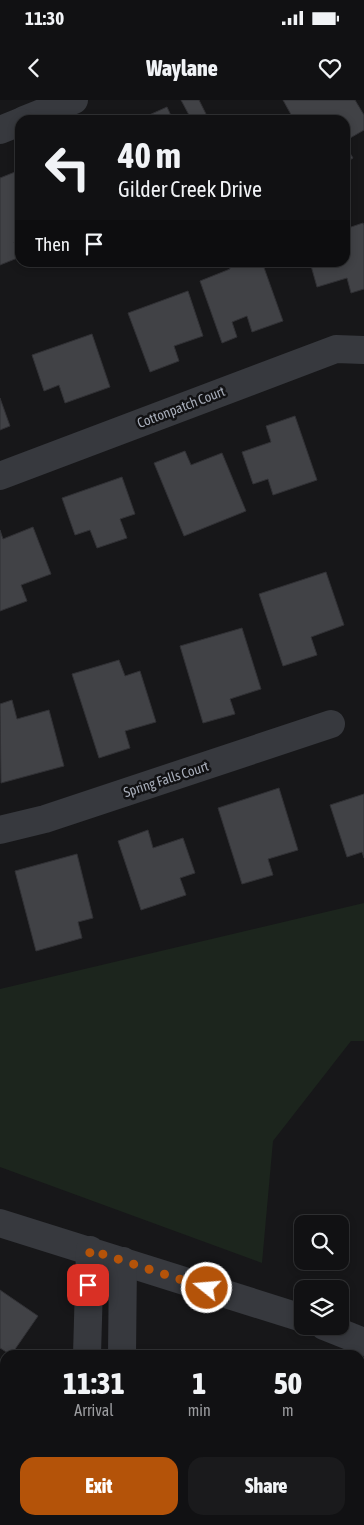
<!DOCTYPE html>
<style>
body{margin:0;font-family:"Asap Condensed",sans-serif;background:#1a1a1c;color:#f1f3f6;height:100vh;display:flex;flex-direction:column;font-size:19px;white-space:nowrap}
*{box-sizing:border-box;margin:0}
p{font-size:16px;color:#9c9da0}
.icon{flex:none;width:28px;height:28px;fill:none;stroke:currentColor;stroke-width:2;stroke-linecap:round;stroke-linejoin:round}
.map{position:relative;flex:1;overflow:hidden}
.details{position:absolute;left:0px;top:1250px;width:365px;height:175px;display:flex;flex-direction:column;background:#111113;border-radius:15px 15px 0 0;box-shadow:0 2px 8px #0003,0 0 0 1px #303133}
.details>*{flex:none}
.banner{position:absolute;left:15px;top:15px;width:335px;height:152px;border-radius:15px;box-shadow:0 2px 8px #0003,0 0 0 1px #303133;background:#111113;color:#f1f3f6;overflow:hidden}
.tools{position:absolute;left:294px;top:1115px;display:grid;gap:10px}
.tools a{display:grid;place-items:center;width:55px;height:55px;border-radius:10px;background:#111113;box-shadow:0 2px 8px #0003,0 0 0 1px #303133;font-size:25px}
.pin{position:absolute;display:grid;place-items:center;width:42px;height:42px;color:#fff;margin:-21px;border-radius:10px;box-shadow:0 2px 8px #0006}
.me{position:absolute;width:55px;margin:-28px;rotate:287deg;stroke-linejoin:round;filter:drop-shadow(0 0 4px #0008)}
.turn{display:flex;align-items:center;gap:18px;height:105px;padding:0 20px;font-size:22px}
.turn .icon{width:65px;height:65px;stroke-width:2.5}
.turn b{display:block;font-size:35px;line-height:42px}
.then{display:flex;align-items:center;height:48px;padding:0 20px;background:#0003;gap:10px;font-size:19px}
.eta{display:flex;justify-content:space-evenly;align-items:center;height:85px;text-align:center}
.eta b{font-size:30px;font-weight:800;line-height:35px}
.action{display:flex;gap:10px;margin-top:auto;padding:10px 20px}
.action a{flex:1;height:58px;border-radius:15px;background:#b45309;color:#fff;font-size:20px;font-weight:800;line-height:58px;text-align:center}
.action a+a{background:#1a1a1c;color:#f1f3f6}
.status{display:flex;justify-content:space-between;align-items:center;height:35px;padding:0 25px;background:#111113;direction:ltr}
.status svg{height:14px;fill:currentColor}
header{display:flex;justify-content:space-between;align-items:center;height:65px;padding:0 20px;background:#111113;font-size:22px;font-weight:800}
.map>svg:first-child{display:block}
</style>
<div class="status"><b>11:30</b><svg viewBox="0 0 49 12"><path d="M0 12V9h3v3zM5 12V6h3v6zM10 12V3h3v9zM15 12V0h3v12zM26 1h20v11H26zM47 4h2v5h-2z"/></svg></div>
<header><svg class="icon" aria-label="back" viewBox="0 0 24 24"><path d="M15 5l-7 7 7 7"/></svg>Waylane<svg class="icon" aria-label="heart" viewBox="0 0 24 24"><path d="M12 20l-8-8c-3-5 5-10 8-4 3-6 11-1 8 4z"/></svg></header>
<div class="map">
<svg width="364" height="1425" viewBox="0 0 364 1425">
<rect width="100%" height="100%" fill="#171719"/>
<polygon fill="#1c251d" points="364,803 364,941 351,941 273,1041 262,1163 0,1067 0,889"/>
<g fill="#414246" stroke="#313135">
<polygon points="181,0 199,0 209,20 178,20 189,15"/>
<polygon points="283,0 355,0 364,15 364,30 345,41 345,20 294,20"/>
<polygon points="167,7 173,20 138,20"/>
<polygon points="345,45 353,58 345,63"/>
<polygon points="20,70 20,140 14,142 20,157 0,165 0,78"/>
<polygon points="345,116 348,128 363,123 364,125 364,189 351,193 347,178 317,187 310,162 345,162"/>
<polygon points="228,162 262,162 283,221 252,232 247,216 232,222 237,237 222,243 200,181 230,169"/>
<polygon points="188,191 203,236 174,246 179,261 150,272 128,213"/>
<polygon points="92,234 110,287 65,303 59,285 44,291 32,255"/>
<polygon points="0,298 10,326 0,330"/>
<polygon points="295,316 317,380 273,395 268,379 253,384 242,352 271,342 266,326"/>
<polygon points="185,351 191,365 222,353 246,411 184,436 154,363"/>
<polygon points="122,377 135,414 120,419 127,438 97,448 90,430 75,435 62,398"/>
<polygon points="33,427 51,474 21,485 27,501 0,511 0,430 3,439"/>
<polygon points="326,472 344,525 311,537 317,555 283,566 259,494"/>
<polygon points="242,528 261,589 230,599 235,614 203,623 180,546"/>
<polygon points="119,560 125,576 140,571 156,622 125,631 130,648 99,658 72,574"/>
<polygon points="12,600 17,619 49,610 64,666 1,683 0,604"/>
<polygon points="279,688 298,750 268,759 273,775 242,784 218,708"/>
<polygon points="364,694 364,758 362,752 347,757 330,705"/>
<polygon points="148,730 153,748 183,738 195,773 180,778 186,795 141,810 118,741"/>
<polygon points="77,754 93,818 78,822 82,838 36,851 15,771"/>
<polygon points="0,1190 38,1216 11,1255 0,1248"/>
<rect x="0" y="1299" width="5" height="89"/>
<polygon points="360,1301 364,1302 364,1349 360,1348"/>
</g>
<g fill="none" stroke-linecap="round" stroke-linejoin="round">
<g stroke="#37393e" stroke-width="28">
<polyline points="24,20 74,0"/>
<polyline points="0,30 20,22"/>
<polyline points="0,376 336,249 364,250"/>
<polyline points="0,730 45,719 331,624"/>
<polyline points="0,1123 302,1218"/>
<polyline points="324,1226 364,1242"/>
<polyline points="87,1255 90,1150"/>
<polyline points="122,1255 123,1161"/>
<polyline points="87,1420 87,1425"/>
<polyline points="121,1425 121,1420"/>
</g>
</g>
<g fill="none" stroke-linecap="round" stroke-linejoin="round">
<polyline stroke="#b45309" stroke-width="9" stroke-dasharray="0 16.2" points="88,1185 90,1150 207,1188"/>
</g>
<g text-anchor="middle" dominant-baseline="central" stroke-width="5" stroke-linejoin="round" paint-order="stroke">
<g font-size="14" fill="#a8aeba" stroke="#121214">
<text transform="translate(181 307) rotate(-21)">Cottonpatch Court</text>
<text transform="translate(166 679) rotate(-18)">Spring Falls Court</text>
</g>
</g>
</svg>
<div class="tools">
<a><svg class="icon" aria-label="search" viewBox="0 0 24 24"><circle cx="10" cy="10" r="6"/><path d="M15 15l6 6"/></svg></a>
<a><svg class="icon" aria-label="layers" viewBox="0 0 24 24"><path d="M12 4l9 5-9 5-9-5zM3 14l9 5 9-5"/></svg></a>
</div>
<div class="pin" style="left:88px;top:1185px;background:#d93025"><svg class="icon" aria-label="arrive" viewBox="0 0 24 24"><path d="M6 21V4h12l-3 4 3 4H6"/></svg></div>
<svg class="me" style="left:207px;top:1188px" viewBox="-20 -20 40 40"><circle r="17" fill="#b45309" stroke="#fff" stroke-width="3"/><path d="M0-11L8 9 0 5-8 9z" fill="#fff"/></svg>
<div class="banner">
<div class="turn"><svg class="icon" aria-label="left" viewBox="0 0 24 24"><path d="M17 20v-9H6M10 6l-5 5 5 5"/></svg><div><b>40 m</b>Gilder Creek Drive</div></div>
<div class="then">Then<svg class="icon" aria-label="arrive" viewBox="0 0 24 24"><path d="M6 21V4h12l-3 4 3 4H6"/></svg></div>
</div>
<section class="details">
<div class="eta">
<div><b>11:31</b><p>Arrival</p></div>
<div><b>1</b><p>min</p></div>
<div><b>50</b><p>m</p></div>
</div>
<div class="action"><a>Exit</a><a>Share</a></div>
</section>
</div>
